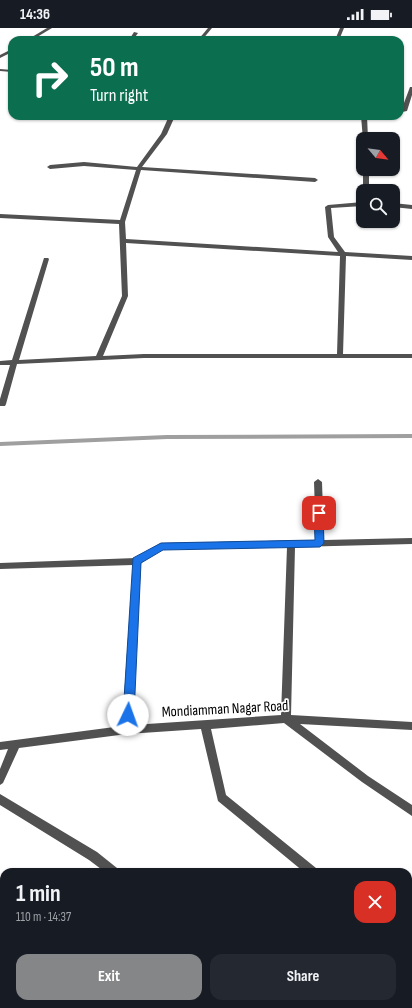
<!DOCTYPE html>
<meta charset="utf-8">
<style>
body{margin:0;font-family:"Sofia Sans Condensed",sans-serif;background:#242831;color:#f1f3f6;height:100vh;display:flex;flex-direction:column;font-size:15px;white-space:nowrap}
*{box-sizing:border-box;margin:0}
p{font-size:13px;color:#9ea1a6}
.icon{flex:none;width:22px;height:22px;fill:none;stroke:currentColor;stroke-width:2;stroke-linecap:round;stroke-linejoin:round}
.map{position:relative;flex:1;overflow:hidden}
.drawer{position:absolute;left:0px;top:840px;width:412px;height:140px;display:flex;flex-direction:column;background:#171b24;border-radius:12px 12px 0 0;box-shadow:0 1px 3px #0004}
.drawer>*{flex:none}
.hud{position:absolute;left:8px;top:8px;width:396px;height:84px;border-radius:12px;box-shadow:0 1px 3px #0004;background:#0b6e4f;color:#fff;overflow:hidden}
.needle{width:26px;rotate:119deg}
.buttons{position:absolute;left:356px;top:104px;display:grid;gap:8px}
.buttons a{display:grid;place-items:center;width:44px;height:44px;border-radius:8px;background:#171b24;box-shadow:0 1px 3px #0004;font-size:20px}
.pin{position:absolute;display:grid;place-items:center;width:34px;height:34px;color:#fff;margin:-17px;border-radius:8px;box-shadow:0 2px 6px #0006}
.me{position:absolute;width:44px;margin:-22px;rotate:3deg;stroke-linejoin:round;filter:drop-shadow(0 0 3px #0008)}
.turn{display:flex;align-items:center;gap:14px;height:84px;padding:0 16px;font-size:18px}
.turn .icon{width:52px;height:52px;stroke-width:2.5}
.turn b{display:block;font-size:28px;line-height:34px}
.round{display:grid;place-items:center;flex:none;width:42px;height:42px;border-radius:12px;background:#242831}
.head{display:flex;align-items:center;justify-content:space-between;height:68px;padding:0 16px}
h1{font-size:24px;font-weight:700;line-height:30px}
.primary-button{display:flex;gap:8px;margin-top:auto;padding:8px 16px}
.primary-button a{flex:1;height:46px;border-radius:12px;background:#858687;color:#fff;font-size:16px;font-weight:700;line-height:46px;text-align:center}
.primary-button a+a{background:#242831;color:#f1f3f6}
.status{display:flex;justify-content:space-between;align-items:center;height:28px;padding:0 20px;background:#171b24;direction:ltr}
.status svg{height:11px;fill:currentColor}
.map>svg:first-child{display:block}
</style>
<div class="status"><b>14:36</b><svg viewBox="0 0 49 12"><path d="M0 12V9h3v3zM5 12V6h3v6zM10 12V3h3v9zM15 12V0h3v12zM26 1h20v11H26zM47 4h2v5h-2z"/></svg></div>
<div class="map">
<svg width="412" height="980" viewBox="0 0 412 980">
<rect width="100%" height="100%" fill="#fff"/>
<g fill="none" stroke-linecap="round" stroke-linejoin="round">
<polygon fill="#9f9f9f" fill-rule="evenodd" points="412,406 412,410 167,411 0,418 0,414 167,407"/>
<g fill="#515151" fill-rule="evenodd">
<polygon points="47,0 52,0 32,12 27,12"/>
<polygon points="208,0 212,0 202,12 198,12"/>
<polygon points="340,0 344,0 339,12 335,12"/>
<polygon points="134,4 138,5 133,12 129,12"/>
<polygon points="12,21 12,24 0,30 0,27"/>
<polygon points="0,41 12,42 12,44 0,43"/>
<polygon points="410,59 412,59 412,67 407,83 402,84 401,83"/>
<path d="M169 88H175L167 106 142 139 315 150 318 152 315 154 141 142 125 194 126 211 338 224 328 209 325 179 328 177 363 174V178L331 180 334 209 345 224 412 228V232L346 228 343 326H412V330H144L17 336 6 376 5 378H0V371L10 337H0V333L12 332 44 230H48L49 231 19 332 96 328 122 268 119 196 0 190V186L120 192 136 142 84 138 50 141 47 139 50 137 84 134 137 139 161 106ZM126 215 340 228 337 326H144L103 328 128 268Z"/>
<polygon points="361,88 367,88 368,111 363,112"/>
<rect x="363" y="141" width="6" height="22"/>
<polygon points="393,175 412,177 412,181 393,179"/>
<path d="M318 451 322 454 324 512 412 510V516L295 519 291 687 412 694V702L300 696 368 748 412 777V788L362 754 284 695 211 701 226 767 316 840 317 844H304L218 773 201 701 127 706 19 720 3 755 0 757V741L8 721 0 722V714L122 698 133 537 0 541V535L136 530 161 515 316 512 314 454ZM287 519 281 687 132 697 141 535 162 521Z"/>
<polygon points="0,766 97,824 117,840 118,844 105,844 89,832 0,777"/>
<polygon points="408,917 412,919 412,932 408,930"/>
<polygon points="0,941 4,943 4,956 0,954"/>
<polygon points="29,976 44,976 46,980 31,980"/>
<polygon points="268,976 282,976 284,980 270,980"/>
</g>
</g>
<polygon fill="#1a73e8" stroke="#114b97" points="319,481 323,485 324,515 320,519 163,522 141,535 134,687 132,690 128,692 124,690 123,687 133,530 161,515 315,512 314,485"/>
<g text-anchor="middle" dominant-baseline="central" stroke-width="3.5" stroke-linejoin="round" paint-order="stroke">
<g font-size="15" fill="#000" stroke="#fff">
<text transform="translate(225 681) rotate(-3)">Mondiamman Nagar Road</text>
</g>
</g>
</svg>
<div class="buttons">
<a><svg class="needle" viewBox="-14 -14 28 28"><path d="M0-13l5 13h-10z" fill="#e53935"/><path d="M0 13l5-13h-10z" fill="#9ea1a6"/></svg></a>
<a><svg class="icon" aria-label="search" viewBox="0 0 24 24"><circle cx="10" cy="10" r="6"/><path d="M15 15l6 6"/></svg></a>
</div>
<div class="pin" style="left:319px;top:485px;background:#d93025"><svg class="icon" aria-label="arrive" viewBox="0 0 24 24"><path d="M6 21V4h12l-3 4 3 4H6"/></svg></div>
<svg class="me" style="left:128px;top:687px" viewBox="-20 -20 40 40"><circle r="19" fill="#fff"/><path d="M0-13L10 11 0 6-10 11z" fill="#1a73e8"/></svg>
<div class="hud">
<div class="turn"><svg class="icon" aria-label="right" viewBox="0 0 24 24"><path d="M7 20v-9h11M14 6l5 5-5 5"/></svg><div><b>50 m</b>Turn right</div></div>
</div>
<section class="drawer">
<div class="head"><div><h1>1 min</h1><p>110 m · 14:37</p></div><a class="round" style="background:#d93025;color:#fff"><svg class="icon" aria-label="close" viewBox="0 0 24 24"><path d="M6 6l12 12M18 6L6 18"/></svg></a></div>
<div class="primary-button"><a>Exit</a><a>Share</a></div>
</section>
</div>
